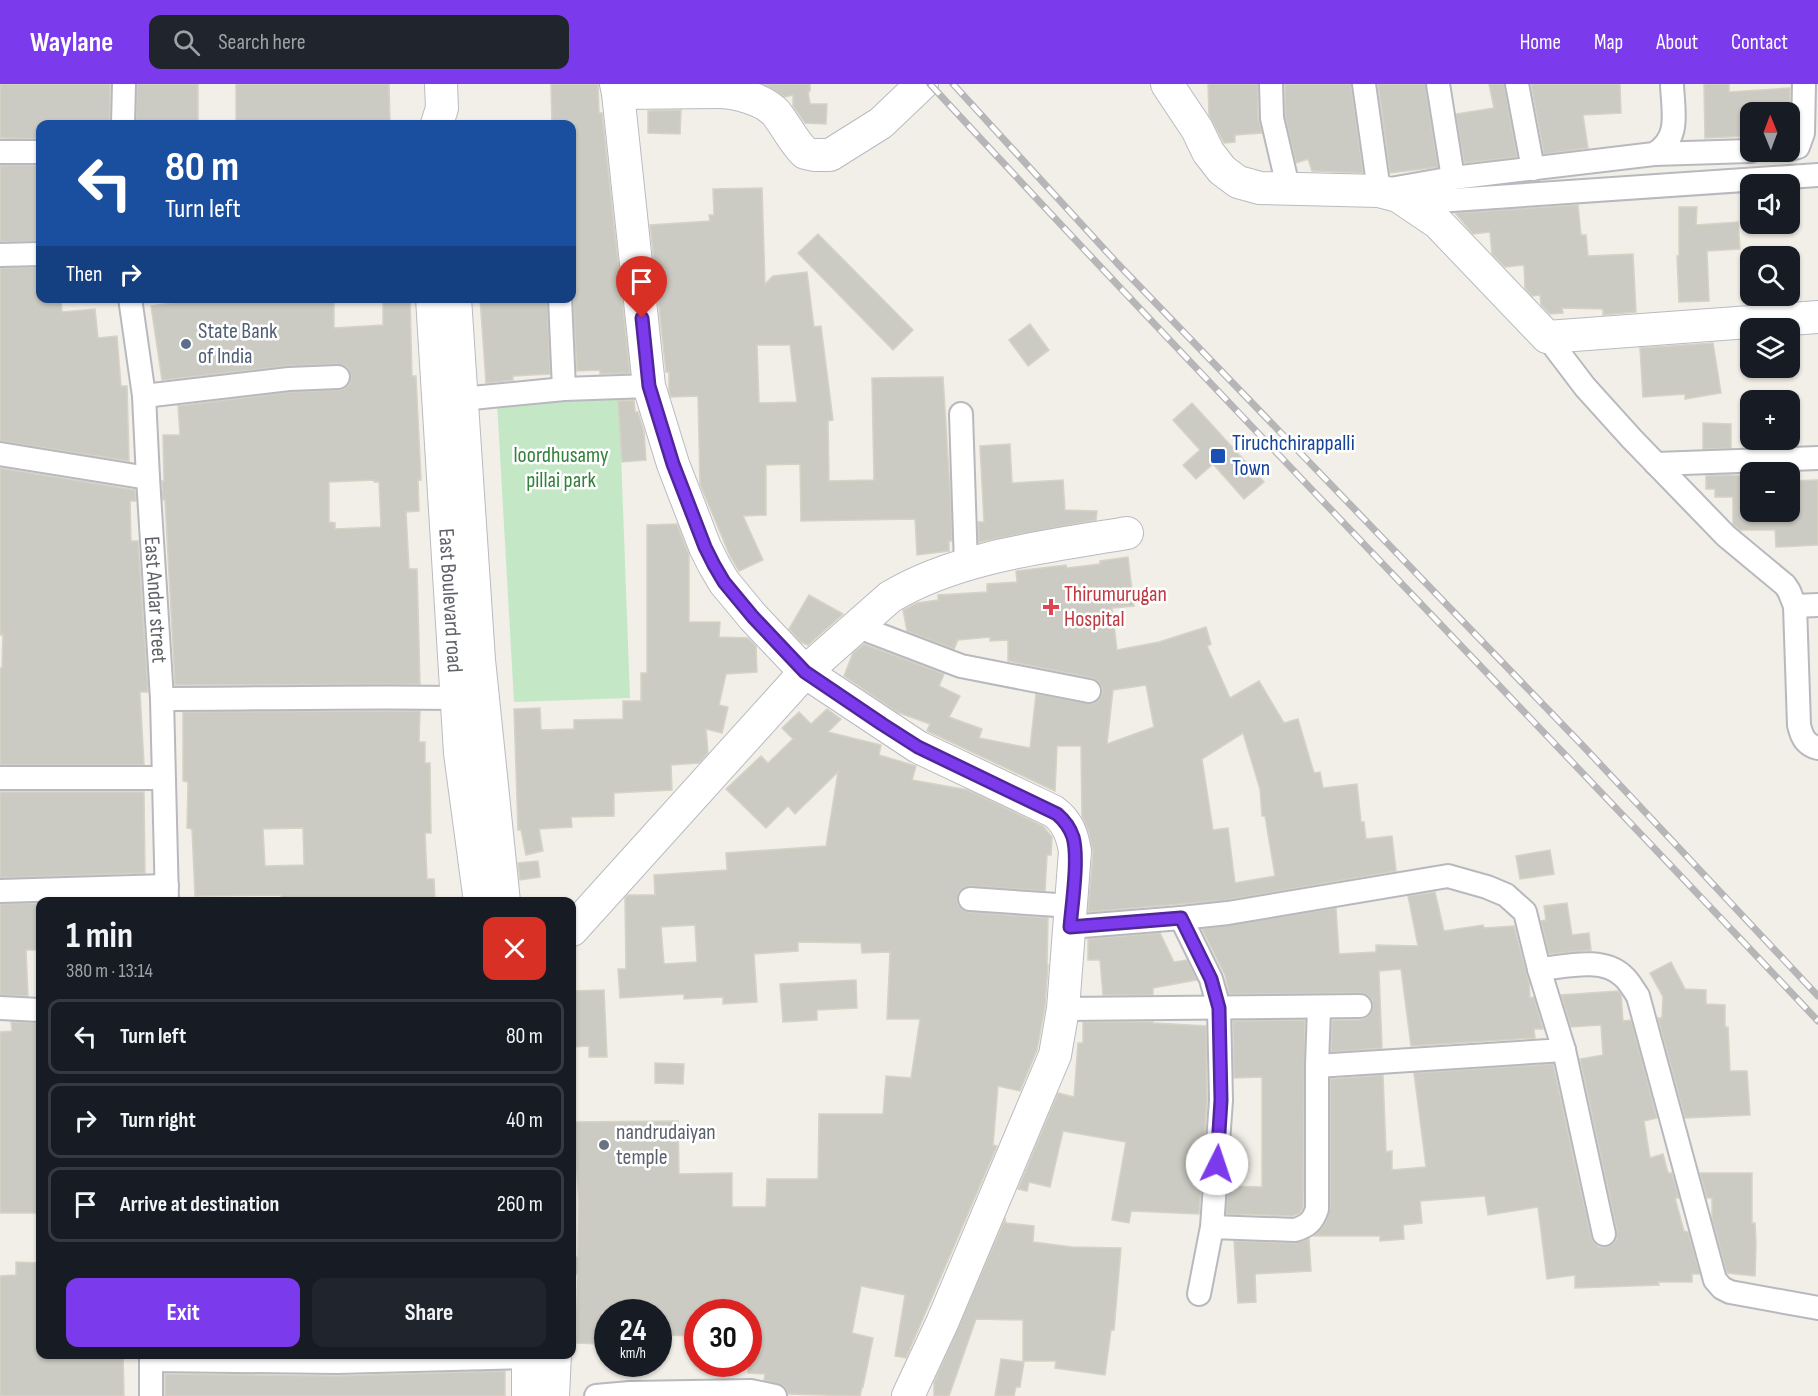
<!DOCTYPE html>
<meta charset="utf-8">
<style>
body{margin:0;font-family:"Sofia Sans Condensed",sans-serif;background:#20242c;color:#f1f3f6;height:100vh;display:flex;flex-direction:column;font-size:22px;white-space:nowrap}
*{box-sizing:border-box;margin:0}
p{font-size:20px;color:#9ea1a6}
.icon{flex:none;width:33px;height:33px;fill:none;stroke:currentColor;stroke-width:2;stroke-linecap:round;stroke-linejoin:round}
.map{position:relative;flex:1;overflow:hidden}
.drawer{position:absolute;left:36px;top:813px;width:540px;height:462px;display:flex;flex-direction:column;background:#171b24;border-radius:12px;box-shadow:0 2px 4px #0004}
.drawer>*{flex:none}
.banner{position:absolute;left:36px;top:36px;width:540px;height:183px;border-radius:12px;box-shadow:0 2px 4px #0004;background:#1a4fa0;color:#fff;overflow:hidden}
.needle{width:39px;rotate:359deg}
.tools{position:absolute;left:1740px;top:18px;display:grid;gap:12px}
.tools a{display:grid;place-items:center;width:60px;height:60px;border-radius:12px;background:#171b24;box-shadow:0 2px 4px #0004;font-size:30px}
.speed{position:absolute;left:594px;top:1215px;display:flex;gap:12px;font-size:30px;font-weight:700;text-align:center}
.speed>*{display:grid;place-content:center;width:78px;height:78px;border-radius:50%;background:#171b24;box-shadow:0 2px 4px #0004;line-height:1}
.speed small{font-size:15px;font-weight:400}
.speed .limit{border:9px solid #d22;background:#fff;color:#111}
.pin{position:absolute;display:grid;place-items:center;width:51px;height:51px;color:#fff;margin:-62px -26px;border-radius:50% 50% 50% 0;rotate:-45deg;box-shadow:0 0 6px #0007}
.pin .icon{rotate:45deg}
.me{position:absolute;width:66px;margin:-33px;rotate:4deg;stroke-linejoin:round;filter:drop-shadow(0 0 4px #0008)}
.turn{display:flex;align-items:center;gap:21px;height:126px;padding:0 30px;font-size:27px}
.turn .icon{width:78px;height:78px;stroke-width:2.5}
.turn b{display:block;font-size:42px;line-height:51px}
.then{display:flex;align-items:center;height:57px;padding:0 30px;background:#0003;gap:12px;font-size:22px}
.round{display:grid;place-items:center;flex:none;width:63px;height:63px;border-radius:12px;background:#20242c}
.head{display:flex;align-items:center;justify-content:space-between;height:102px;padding:0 30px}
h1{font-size:36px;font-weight:700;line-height:45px}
.primary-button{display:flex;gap:12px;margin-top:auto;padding:12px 30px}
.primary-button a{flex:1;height:69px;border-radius:12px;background:#7c3aed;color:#fff;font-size:24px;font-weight:700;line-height:69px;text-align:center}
.primary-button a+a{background:#20242c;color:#f1f3f6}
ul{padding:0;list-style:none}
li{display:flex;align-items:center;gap:18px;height:75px;margin:0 12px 9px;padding:0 18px;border:3px solid #363941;border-radius:12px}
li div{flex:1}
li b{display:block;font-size:22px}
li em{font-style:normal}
header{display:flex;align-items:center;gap:36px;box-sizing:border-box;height:84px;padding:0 30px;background:#7c3aed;color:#fff}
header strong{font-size:28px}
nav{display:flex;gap:33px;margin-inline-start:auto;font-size:21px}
.search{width:420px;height:54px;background:#20242c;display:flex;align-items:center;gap:15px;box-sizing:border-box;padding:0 21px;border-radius:12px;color:#9ea1a6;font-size:22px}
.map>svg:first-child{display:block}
</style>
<header>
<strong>Waylane</strong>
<div class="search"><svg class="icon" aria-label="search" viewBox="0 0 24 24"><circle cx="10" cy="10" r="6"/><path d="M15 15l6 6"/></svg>Search here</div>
<nav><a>Home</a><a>Map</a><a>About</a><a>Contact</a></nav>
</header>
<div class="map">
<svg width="1818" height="1312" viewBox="0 0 1818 1312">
<rect width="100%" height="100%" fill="#f1efe7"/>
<polygon fill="#c4e8c6" points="506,316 619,316 630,614 514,618 497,317"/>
<g fill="#cccbc3" stroke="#d6d2c5" stroke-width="1.5" fill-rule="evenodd">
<polygon points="0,0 110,0 110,40 40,40 40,55 0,54"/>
<polygon points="137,0 198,0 198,40 136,40"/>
<polygon points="236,0 389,0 390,40 236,40"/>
<polygon points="551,0 598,0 599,29 602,29 630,289 600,290 600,286 577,287 573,213 572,207 572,40 552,40"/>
<polygon points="764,0 810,0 810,7 808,8 810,20 827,20 826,40 805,39 793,22 793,11 785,13"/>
<polygon points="1208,0 1258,0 1258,34 1262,49 1235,51 1235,58 1224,59 1209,31"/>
<polygon points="1285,0 1351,0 1363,89 1312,87 1308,75 1296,79 1285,32"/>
<polygon points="1378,0 1425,0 1438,83 1390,89"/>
<polygon points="1489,0 1504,0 1517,73 1464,79 1456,30 1494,24"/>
<polygon points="1531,0 1620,0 1621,29 1583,31 1588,64 1544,70"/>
<polygon points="1704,0 1729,0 1729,8 1790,4 1790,47 1790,28 1750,28 1750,52 1705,54"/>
<polygon points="681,26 680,50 648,49 648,27"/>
<polygon points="0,81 40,81 40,157 0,158"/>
<path d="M762 104 765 200 773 192 807 188 814 243 821 242 833 336 828 337 829 397 874 396 872 294 943 293 951 423 952 457H949V467L917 471 915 435 801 437 800 380 766 381V431L743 432 763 476 739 487 730 472 700 400 698 312 671 313 669 307V288H666L650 141 710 137 709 131H714L713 105ZM757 261H790L797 318 759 319Z"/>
<polygon points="1578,121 1581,151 1586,151 1588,172 1633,170 1636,228 1603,231 1603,225 1562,224 1563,229 1550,230 1541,221 1540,211 1532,212 1525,204 1524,181 1505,183 1492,170 1490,148 1473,150 1455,129"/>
<polygon points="1679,123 1697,123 1696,141 1738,138 1740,165 1707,167 1709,217 1679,218 1677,172 1679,172"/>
<polygon points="818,150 913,246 893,266 798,169"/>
<polygon points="40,183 40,214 61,214 62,228 95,225 98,254 117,252 121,302 127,302 129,377 0,357 0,184"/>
<path d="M208 214H334V244L383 241V215L410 214 412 292H416L421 396H418L419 427 406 428 409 485H417L420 600 175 601 165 416H163L162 397H164L163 351H180L178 322 290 308 339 306 346 304 350 300 351 293 349 285 344 281 337 280 288 282 162 296 151 222ZM374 396V398H379L381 443 335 445V439L329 438V398Z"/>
<polygon points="480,214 547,214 550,290 513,292 513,296 486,299"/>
<polygon points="1030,240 1049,266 1028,282 1009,256"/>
<polygon points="1713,259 1721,309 1685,315 1685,310 1643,313 1640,264"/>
<polygon points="634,316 635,328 638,328 644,348 646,376 622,378 618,317"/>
<polygon points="1192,319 1264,398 1244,415 1213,380 1196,395 1183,381 1200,366 1173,336"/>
<polygon points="1703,339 1731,340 1731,364 1703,365"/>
<polygon points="1010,360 1012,399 1063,396 1065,426 1097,427 1096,436 979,458 978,438 984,438 980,362"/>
<polygon points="0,384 135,406 136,417 130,417 131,457 138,457 148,608 140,608 144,681 0,681 0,584 2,584 3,551 0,551"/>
<polygon points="1730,391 1750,392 1750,428 1790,428 1790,397 1818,396 1818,461 1776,463 1775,446 1740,446 1733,440 1733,413 1715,413 1715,405 1706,405 1706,392"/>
<polygon points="677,440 689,471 689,538 720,538 719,553 748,554 756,562 757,588 726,590 719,621 728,623 722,649 706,645 708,669 699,679 671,681 672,706 614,709 614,732 571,733 572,743 539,745 543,767 526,771 521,746 518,746 514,625 540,624 541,646 574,645 574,636 623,635 623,617 641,617 641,589 647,589 647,441"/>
<path d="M1128 473 1134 522 1112 524 1117 566 1159 558 1206 543 1211 560 1207 562 1230 614 1259 597 1284 639 1298 635 1314 689 1320 688 1323 704 1357 700 1361 738H1364L1366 755 1392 752 1396 787 1226 816 1088 828 1093 768 1089 749 1082 733 1081 662H1057L1055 707 927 647 930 640 897 628 844 592 853 569 864 560 944 590 939 602 960 612 949 633 982 645 979 654 1030 664 1036 610 1093 620 1099 616 1102 610V603L1098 597 1092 594 1008 577V556L990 557V553L958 556 954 565 907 547 903 526 917 519 938 516V511L987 508V500L1017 498 1016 487 1066 481 1067 484 1100 480V477ZM1146 601 1154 643 1107 660 1113 606ZM1243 649 1260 705 1262 732H1265L1275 792 1235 799 1228 744 1213 746 1202 675Z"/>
<polygon points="809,511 843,530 808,561 801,558 789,545"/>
<path d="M827 625 841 635 828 648 881 661 879 671 916 682 912 696 968 706 1043 742 1052 753 1051 771H1047L1045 807 971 802 964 803 959 808 957 815 958 821 963 826 969 828 1048 834 1047 880 1048 881 1045 923 1037 966 1020 1007 998 1002 993 1061 997 1062 906 1274 895 1272 905 1211 861 1202 852 1249 873 1254 863 1303H862L860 1312 788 1310 784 1302 764 1296 765 1290 748 1289V1228H698V1252L658 1251V1228H602L601 1260 576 1259 578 1190 572 1191V1173H578L579 1120 575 1061 572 1060V1038L678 1037 679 1090 732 1089V1123H766L767 1095H818L819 1030H883L886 992 911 994 920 935H887L890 868 862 869 861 859 798 858V867L754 870 757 918 723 920V913L684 915V910L620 914 618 885H626L625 814 628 811H655L654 791 727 786 726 769 826 762 838 688 795 730 788 722 766 744 726 705 761 672 768 679 793 655 782 644 799 628 811 640ZM695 841 697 878 664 880 661 843Z"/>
<path d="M420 627 419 658H425V679H430L431 749H425L427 795H434L435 815H397V818H305V814L281 815V811L195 812 192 745 187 744 188 698 183 697V628ZM303 744 304 781 265 782 263 745Z"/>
<polygon points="0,708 144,708 145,789 0,794"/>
<polygon points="1550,766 1554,790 1520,795 1516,772"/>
<polygon points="538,777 540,793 520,796 518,779"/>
<polygon points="1435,808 1444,847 1483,841 1484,844 1514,842 1529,898 1530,914 1534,913 1543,945 1534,945 1535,954 1411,962 1401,885 1379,887 1382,964 1331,968 1332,936 1360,936 1367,933 1371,929 1373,922 1372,916 1367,911 1360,909 1229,910 1225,891 1202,845 1336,824 1339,870 1376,868 1376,861 1418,862 1408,812"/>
<polygon points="39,819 40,866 26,866 28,912 0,911 0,820"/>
<polygon points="1567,819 1572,851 1589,849 1591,866 1549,870 1541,837 1546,836 1544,822"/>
<polygon points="1160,849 1174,878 1187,876 1197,896 1153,904 1153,911 1103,911 1100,876 1088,876 1088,855"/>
<polygon points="1671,878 1685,905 1706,906 1706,920 1725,921 1725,943 1728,943 1730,987 1747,987 1750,1031 1685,1034 1658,934 1662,934 1663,913 1650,889"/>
<polygon points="856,896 857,924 817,926 817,936 783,938 780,900"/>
<polygon points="604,906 607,973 589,973 589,962 572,963 572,907"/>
<polygon points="1618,907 1621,910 1623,937 1631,936 1657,1034 1644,1037 1650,1074 1663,1070 1668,1089 1672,1089 1679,1114 1675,1114 1684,1147 1688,1148 1700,1190 1692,1190 1692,1198 1658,1198 1659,1201 1575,1204 1575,1191 1547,1195 1538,1123 1488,1131 1485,1112 1420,1117 1422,1139 1403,1141 1404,1155 1380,1157 1380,1152 1314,1152 1325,1140 1330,1125 1330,995 1383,991 1386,1068 1392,1067 1392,1086 1426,1083 1414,989 1553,980 1591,1153 1594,1159 1599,1163 1606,1163 1613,1160 1617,1155 1617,1147 1580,975 1603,971 1601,941 1571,943 1561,911"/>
<polygon points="1305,936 1303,1124 1300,1129 1293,1132 1226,1130 1228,1102 1262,1103 1262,993 1234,994 1233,937"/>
<polygon points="11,938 40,939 40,1000 38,1000 40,1050 40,1129 0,1129 0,948 12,947"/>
<polygon points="1083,938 1153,938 1153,939 1206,942 1207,1016 1199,1130 1131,1127 1129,1139 1112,1136 1126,1058 1063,1047 1050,1103 1029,1098 1027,1107 1018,1105 1058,1009 1074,1013 1078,959 1083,959"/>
<polygon points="655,979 684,980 683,1000 655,999"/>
<polygon points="1700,1089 1752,1089 1752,1139 1755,1139 1756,1160 1755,1192 1727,1189 1712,1134 1712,1114 1707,1114"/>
<polygon points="1005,1135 1006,1139 1034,1142 1033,1158 1072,1163 1121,1164 1114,1246 1111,1246 1105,1291 1055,1284 1056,1277 1023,1277 1023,1236 976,1235 949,1312 934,1312 934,1298"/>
<polygon points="1309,1155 1311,1187 1255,1190 1256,1218 1238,1219 1234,1157 1295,1159"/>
<polygon points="16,1178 40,1179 40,1270 123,1270 124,1312 0,1312 0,1192 16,1191"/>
<polygon points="1001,1275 1024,1278 1020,1303 1016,1303 1014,1312 995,1312"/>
<polygon points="505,1287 505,1312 165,1312 165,1290 337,1292"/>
</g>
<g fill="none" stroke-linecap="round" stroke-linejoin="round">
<g stroke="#b8b9be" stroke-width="26">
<g id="street">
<polyline points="1271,0 1272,34 1288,103"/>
<path d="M1364 0 1379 107 1453 94 1654 70C1681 54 1673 28 1672 0"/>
<polyline points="1438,0 1453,94"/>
<polyline points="1517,0 1533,85"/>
<polyline points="123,40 124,0"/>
<polyline points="1790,65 1798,63 1803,49 1804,0"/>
<polyline points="0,68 40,68"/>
<polyline points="1654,70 1750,67"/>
<polyline points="1408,119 1818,91"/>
<polyline points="0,171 40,170"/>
<path id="s1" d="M130 214 144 312 148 394 162 615 167 818"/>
<polyline points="560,214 564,305"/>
<path d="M1547 253 1585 303 1632 355 1726 452 1785 501 1789 507 1795 522 1799 641C1802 654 1806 661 1818 664"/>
<polyline points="144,312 289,295 338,293"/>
<polyline points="462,315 564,305 649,302"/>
<polyline points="961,330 966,481"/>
<polyline points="0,370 148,394"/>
<polyline points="1656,380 1818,374"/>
<polyline points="1795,522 1818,521"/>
<polyline points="856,542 961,582 1089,607"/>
<path d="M162 615C261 615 360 612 458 614"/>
<polyline points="0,694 163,694"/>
<polyline points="0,807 167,802"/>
<polyline points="970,815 1072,822"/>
<polyline points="1070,843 1181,834"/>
<path d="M1539 885C1564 883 1602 872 1623 892 1629 897 1633 905 1638 912L1715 1196 1722 1204 1730 1208 1818 1224"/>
<polyline points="0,924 40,926"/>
<polyline points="1063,925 1360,922"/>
<polyline points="1564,966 1604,1150"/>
<polyline points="1317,982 1319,924"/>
<path d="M1199 1210 1212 1143 1221 1016 1219 924 1211 895 1181 834 1228 829 1448 792 1487 803 1506 811 1525 828 1539 885 1564 966 1317 982V1125C1313 1137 1308 1142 1295 1146L1212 1143"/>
<polyline points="151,1276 337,1278 528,1273"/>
<polyline points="151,1312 151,1270"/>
<polyline points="596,1312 630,1309 751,1307 775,1312"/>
</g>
</g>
<g stroke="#b8bbc1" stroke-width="34">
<g id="secondary">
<path d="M616 0 618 9 717 8C735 8 763 15 776 29 786 42 793 57 805 69L814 71H830L881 39 922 0"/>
<polyline points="1167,0 1197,45 1208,68 1222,86 1238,98 1260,104 1379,107 1398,112 1438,139 1547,253 1818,233"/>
<path d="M618 9 649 302 673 380 705 463 714 481 724 498 753 533 805 588 918 663 1053 727C1067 737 1072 750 1075 767L1063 925 1055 971 942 1239 908 1312"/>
<polyline points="437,40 442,24 441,0"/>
<path id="s2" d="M432 214 460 669 480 818"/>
<polyline points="455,214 479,576 504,818"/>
<path d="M572 846 805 588 890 513C958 472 1050 462 1127 449"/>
<polyline points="528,1270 528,1312"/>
<polyline points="553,1312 555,1270"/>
</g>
</g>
<use href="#street" stroke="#fff" stroke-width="22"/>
<use href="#secondary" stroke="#fff" stroke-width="32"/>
<g stroke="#b6b6b8" stroke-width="7">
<g id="rail">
<path d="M930 0C1222 316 1523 624 1818 937"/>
<polyline points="953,0 1117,179 1584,663 1818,912"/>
</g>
</g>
<use href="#rail" stroke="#fff" stroke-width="4.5" stroke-dasharray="14" stroke-linecap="butt"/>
</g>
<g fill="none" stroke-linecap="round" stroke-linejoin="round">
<g stroke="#51269a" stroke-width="15">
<path id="route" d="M642 234 649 302 673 380 705 463 714 481 724 498 753 533 805 588 882 640 918 663 1057 730C1064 736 1070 744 1073 753 1079 774 1072 820 1070 843L1181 834 1211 895 1219 924 1221 1016 1217 1080"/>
</g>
<use href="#route" stroke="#7c3aed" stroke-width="10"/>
</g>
<circle fill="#5c6f8a" stroke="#fff" stroke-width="2" cx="186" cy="260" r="6"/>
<rect fill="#1a4fb4" stroke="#fff" stroke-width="2" x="1210" y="364" width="16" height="16" rx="3"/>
<path fill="#e0444e" stroke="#fff" stroke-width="2" d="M1048 514h6v6h6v6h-6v6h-6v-6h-6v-6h6z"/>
<circle fill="#6b7280" stroke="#fff" stroke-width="2" cx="604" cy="1061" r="6"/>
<g text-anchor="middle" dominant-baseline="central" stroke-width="5" stroke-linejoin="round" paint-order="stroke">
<g font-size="22" fill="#4e5e75" stroke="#fff" text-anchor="start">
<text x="198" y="247">State Bank<tspan x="198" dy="25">of India</tspan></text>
</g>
<g font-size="22" fill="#164399" stroke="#fff" text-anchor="start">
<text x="1232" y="359">Tiruchchirappalli<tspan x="1232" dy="25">Town</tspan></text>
</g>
<g font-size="22" fill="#33823b" stroke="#fff">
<text x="561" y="371">loordhusamy<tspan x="561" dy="25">pillai park</tspan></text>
</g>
<g font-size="22" fill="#be3a42" stroke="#fff" text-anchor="start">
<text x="1064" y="510">Thirumurugan<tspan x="1064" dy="25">Hospital</tspan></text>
</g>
<g font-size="22" fill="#5f6268" stroke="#fff">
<text stroke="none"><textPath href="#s1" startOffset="303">East Andar street</textPath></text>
<text stroke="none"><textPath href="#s2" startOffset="303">East Boulevard road</textPath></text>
</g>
<g font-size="22" fill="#5b616d" stroke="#fff" text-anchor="start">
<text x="616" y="1048">nandrudaiyan<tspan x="616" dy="25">temple</tspan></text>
</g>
</g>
</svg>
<div class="tools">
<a><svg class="needle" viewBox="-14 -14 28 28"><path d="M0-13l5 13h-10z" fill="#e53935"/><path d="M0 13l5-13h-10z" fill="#9ea1a6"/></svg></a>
<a><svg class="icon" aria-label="sound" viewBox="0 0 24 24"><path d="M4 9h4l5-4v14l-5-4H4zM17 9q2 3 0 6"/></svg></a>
<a><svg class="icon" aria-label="search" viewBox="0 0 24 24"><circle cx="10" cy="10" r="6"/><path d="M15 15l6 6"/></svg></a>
<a><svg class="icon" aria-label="layers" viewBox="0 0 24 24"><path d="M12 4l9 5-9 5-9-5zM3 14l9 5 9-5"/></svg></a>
<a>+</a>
<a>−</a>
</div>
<div class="speed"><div>24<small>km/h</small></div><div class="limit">30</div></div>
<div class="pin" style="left:642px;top:234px;background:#d93025"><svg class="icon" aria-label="arrive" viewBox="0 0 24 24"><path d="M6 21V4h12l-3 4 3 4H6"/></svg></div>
<svg class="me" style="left:1217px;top:1080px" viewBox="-20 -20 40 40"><circle r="19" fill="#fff"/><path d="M0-13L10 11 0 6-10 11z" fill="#7c3aed"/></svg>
<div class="banner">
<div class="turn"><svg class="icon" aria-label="left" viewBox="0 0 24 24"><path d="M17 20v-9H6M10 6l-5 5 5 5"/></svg><div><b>80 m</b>Turn left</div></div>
<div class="then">Then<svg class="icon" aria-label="right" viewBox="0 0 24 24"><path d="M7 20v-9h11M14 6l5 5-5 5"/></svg></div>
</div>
<section class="drawer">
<div class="head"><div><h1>1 min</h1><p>380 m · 13:14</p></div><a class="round" style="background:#d93025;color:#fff"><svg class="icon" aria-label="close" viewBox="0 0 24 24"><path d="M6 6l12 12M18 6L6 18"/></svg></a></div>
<ul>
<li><svg class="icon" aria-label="left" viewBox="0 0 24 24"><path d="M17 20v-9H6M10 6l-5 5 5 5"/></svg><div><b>Turn left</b></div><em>80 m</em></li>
<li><svg class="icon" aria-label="right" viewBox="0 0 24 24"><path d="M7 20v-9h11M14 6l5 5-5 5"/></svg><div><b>Turn right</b></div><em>40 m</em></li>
<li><svg class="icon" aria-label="arrive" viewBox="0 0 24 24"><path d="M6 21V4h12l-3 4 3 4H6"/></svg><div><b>Arrive at destination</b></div><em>260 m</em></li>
</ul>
<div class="primary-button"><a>Exit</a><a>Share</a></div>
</section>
</div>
